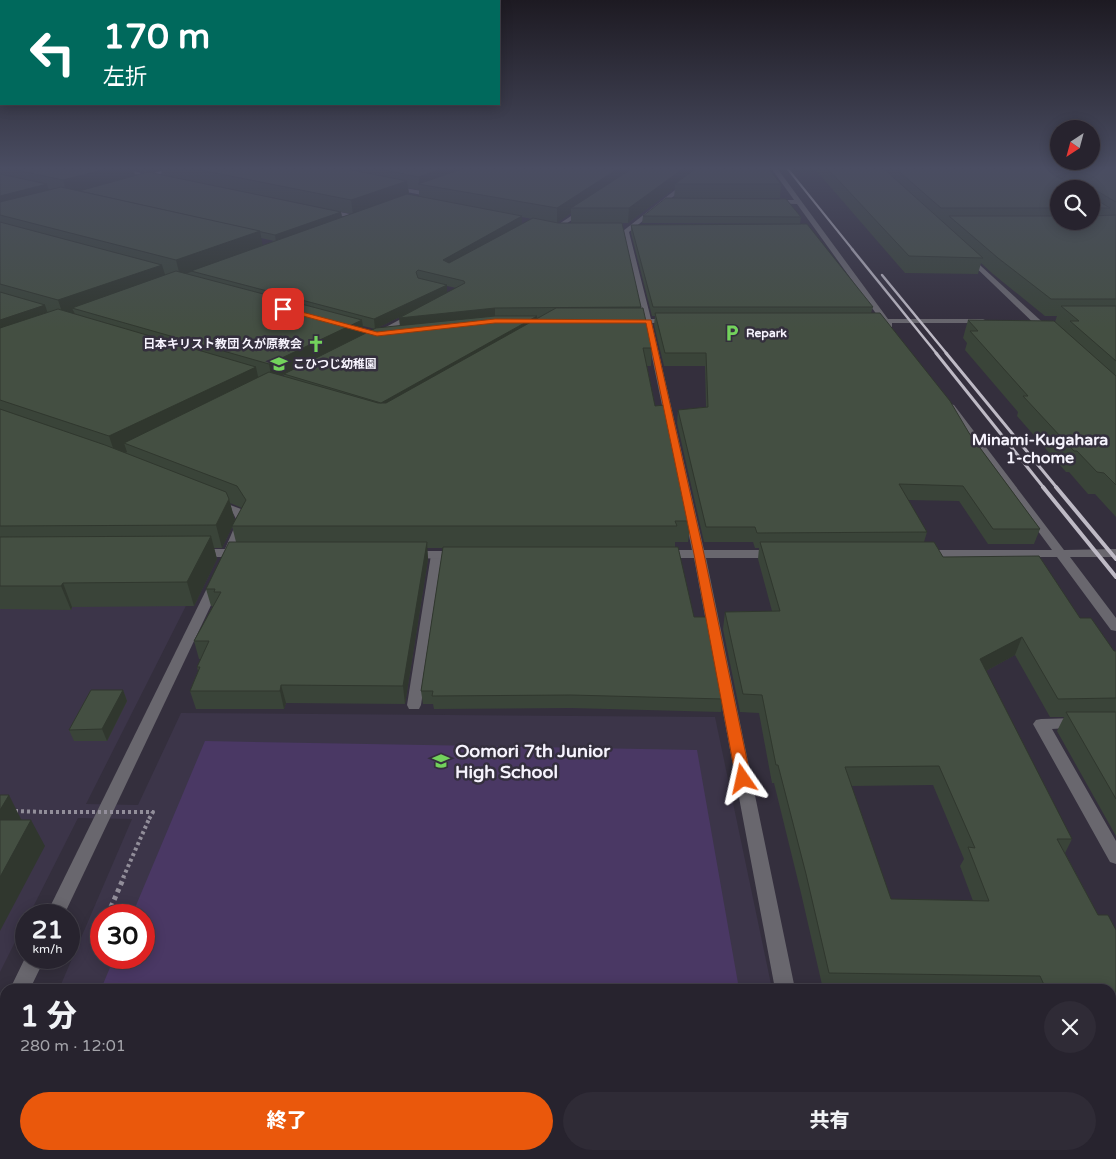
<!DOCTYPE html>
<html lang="ja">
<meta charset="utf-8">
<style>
body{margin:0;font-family:"Varela Round","Noto Sans JP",sans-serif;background:#2f2b36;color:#f1f3f6;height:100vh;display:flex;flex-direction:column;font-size:19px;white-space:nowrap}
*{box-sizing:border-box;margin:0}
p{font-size:16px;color:#a4a4aa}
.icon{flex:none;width:28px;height:28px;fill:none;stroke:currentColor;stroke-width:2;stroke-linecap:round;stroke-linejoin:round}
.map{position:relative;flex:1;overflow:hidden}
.panel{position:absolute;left:0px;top:984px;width:1116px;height:176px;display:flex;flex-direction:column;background:#27232e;border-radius:15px 15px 0 0;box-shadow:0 2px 12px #0003,0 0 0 1px #43404a}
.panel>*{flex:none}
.hud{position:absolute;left:0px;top:0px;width:500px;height:105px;box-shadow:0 2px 12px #0003,0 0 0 1px #43404a;background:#00695c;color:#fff;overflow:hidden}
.needle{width:32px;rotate:216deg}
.buttons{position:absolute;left:1050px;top:120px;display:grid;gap:10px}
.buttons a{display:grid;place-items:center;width:50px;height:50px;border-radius:50%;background:#27232e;box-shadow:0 2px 12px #0003,0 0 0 1px #43404a;font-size:25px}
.speed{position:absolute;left:15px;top:904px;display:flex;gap:10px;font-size:25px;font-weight:700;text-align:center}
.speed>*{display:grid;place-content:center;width:65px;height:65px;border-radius:50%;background:#27232e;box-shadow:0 2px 12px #0003,0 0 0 1px #43404a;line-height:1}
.speed small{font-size:12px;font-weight:400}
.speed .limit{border:8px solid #d22;background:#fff;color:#111}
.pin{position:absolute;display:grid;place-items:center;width:42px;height:42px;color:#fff;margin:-21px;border-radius:10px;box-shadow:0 2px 8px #0006}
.me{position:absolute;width:55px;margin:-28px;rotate:349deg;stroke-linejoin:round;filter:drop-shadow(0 0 4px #0008)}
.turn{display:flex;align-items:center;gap:18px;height:105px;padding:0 20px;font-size:22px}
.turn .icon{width:65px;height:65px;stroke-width:2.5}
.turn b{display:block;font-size:35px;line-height:42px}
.round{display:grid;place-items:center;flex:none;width:52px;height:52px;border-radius:26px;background:#2f2b36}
.overview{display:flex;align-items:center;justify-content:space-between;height:85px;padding:0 20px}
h1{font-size:30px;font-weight:800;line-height:38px}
.cta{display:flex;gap:10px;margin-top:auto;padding:10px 20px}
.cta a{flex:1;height:58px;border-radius:30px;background:#ea580c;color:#fff;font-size:20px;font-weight:800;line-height:58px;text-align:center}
.cta a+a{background:#2f2b36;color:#f1f3f6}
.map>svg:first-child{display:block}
</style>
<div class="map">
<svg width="1116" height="1159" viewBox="0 0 1116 1159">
<rect width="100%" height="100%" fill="#342f3d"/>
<g fill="#3c3549" fill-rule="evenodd">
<path d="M0 566 203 572 86 804 138 805 181 713 715 717 772 989H59L132 819 78 818 29 915H26V920L0 972ZM101 915H144V958H101Z"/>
<polygon points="5,1114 5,1155 807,1155 804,1159 0,1159 0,1126"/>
</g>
<polygon fill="#4a3864" points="205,741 697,750 739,989 101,989 114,958 144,958 144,915 132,915"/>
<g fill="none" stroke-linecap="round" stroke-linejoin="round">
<g stroke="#928e9a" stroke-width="4" stroke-dasharray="3 3" stroke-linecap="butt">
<polyline points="15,811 44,812"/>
<polyline points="123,878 149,819"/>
</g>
<polyline stroke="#928e9a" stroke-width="5" stroke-dasharray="4 4" stroke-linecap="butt" points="111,907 124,877"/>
<g fill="#69676e" fill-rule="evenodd">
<polygon points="772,200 797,200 800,202 797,204 770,203"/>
<polygon points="437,551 443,555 421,705 419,709 409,709 407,705 431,555"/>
<polygon points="1077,718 1082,719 1085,723 1082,727 1052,729 1116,841 1116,864 1110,862 1033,724 1036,720 1041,719"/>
</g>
<g fill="#69676e" fill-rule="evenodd">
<polygon points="108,168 119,168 159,177 156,179"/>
<polygon points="703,168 709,168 629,232 651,319 671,319 675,321 671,323 652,323 704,550 774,550 780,554 774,558 706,558 795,989 775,989 694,558 664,558 658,554 664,550 692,550 645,323 631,323 627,321 631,319 643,319 623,231"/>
<polygon points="771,168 777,168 888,319 983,319 987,321 986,323 892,323 892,327 889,327 884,323 868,323 868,319 880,319"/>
<polygon points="393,186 422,191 425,193 422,195 391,189"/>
<polygon points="583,208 588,209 560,228 556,228 556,226"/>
<polygon points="325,209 355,215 358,217 355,219 323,212"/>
<polygon points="966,256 970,256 1051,330 1051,334 1045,334 966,258"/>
<polygon points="412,313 419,315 380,336 373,334"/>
<polygon points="951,404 954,405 1064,550 1116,549 1116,557 1070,557 1116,618 1116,631 1111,630 1057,557 920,557 918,554 920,551 924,550 1052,550 946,407"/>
<polygon points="217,500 241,509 249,521 237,549 245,550 247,553 245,556 234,557 228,561 222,557 199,557 193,553 199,549 225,549 237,521 233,513 213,505 211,503 213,501"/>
<polygon points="411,551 459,551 465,555 459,559 407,558 405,555 407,552"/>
<polygon points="216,578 222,582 64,915 46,915 210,582"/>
<polygon points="26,956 26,958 45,958 30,989 10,989"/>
<polygon points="5,1010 5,1038 0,1040 0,1012"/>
<polygon points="1116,1130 1116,1152 1111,1153 1111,1131"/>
<polygon points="807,1155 829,1155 830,1159 808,1159"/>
<polygon points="1014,1155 1055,1155 1054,1159 1013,1159"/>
</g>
<polygon fill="#888490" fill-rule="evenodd" points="171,168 180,168 140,180 137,178"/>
<polyline stroke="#bebac5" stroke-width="2" points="787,168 853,250"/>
<g stroke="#bebac5" stroke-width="2.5">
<polyline points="852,249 937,354"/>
<polyline points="882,275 947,354"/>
</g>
<g stroke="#bebac5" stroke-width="3">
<polyline points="936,353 1044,488"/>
<polyline points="946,353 1057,488"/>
</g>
<g stroke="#bebac5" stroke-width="4">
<polyline points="1043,487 1116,577"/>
<polyline points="1056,487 1116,559"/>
</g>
<polyline stroke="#928e9a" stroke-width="4" stroke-dasharray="3 3" stroke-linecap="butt" points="44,812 153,812 149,819"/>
</g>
<g fill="#3a4439" fill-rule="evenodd">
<path d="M0 168H770L769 169 781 184 780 198H674L675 188 628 223H622L641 308 652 348 651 366H647L655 406 691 521 688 542H675V547L694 617 723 699 721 712 571 708 434 709 433 704H423L421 691 443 548H427L428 559 405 704 286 703 284 709H196L190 691 198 671 197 667 201 659H199L194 641 213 606H211L206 589 236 542 232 526 242 508 230 503 235 521 222 548H214L217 559 194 606 72 607 71 610 0 609ZM134 170 148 172 161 170 162 175 323 208 77 191 135 176ZM408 188 419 190V197L408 194H409ZM341 212 352 214 342 217ZM571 213V223H557ZM522 217 532 219 522 224ZM261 238 274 241 262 246ZM447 286 452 287 456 288 447 293ZM404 315 400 326 284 374V377L281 376 364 335 363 326 375 329Z"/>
<path d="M814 168H1116V517L1095 494H1088L1069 472H1066L1017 416 1018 412 965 350 967 343 963 338 968 320 1055 322 1057 316H1045L993 274 981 263 978 274 905 273ZM1059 189H1091V221H1059Z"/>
<polygon points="643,216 801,217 800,224 642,223"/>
<path d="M631 225 873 307 871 313 969 433 1040 529 1034 544H988L959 501 908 500 927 532 924 542 943 557 1080 618 1114 651H1116V836L1057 731 1064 717H1050L1015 655 986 671 1072 839 1065 853 1098 915 1116 930V1075H1111V989H823L801 893 774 783H772L759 713 740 712 723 629 725 612 772 611 758 559 759 548H755L753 542H704L677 423 678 410 706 407 705 366H664L654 325 655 316H652L631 233ZM933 785 964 859 960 866 973 901 891 899 851 786Z"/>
<polygon points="123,690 127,701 107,741 74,741 69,730"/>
</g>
<g fill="#30372e">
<polygon points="110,168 133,168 135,176 67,194 63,180"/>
<polygon points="147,168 160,168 161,170 148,172"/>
<polygon points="444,168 470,168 419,184 419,177"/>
<polygon points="619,168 638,168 571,208 571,213 557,223 557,208"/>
<polygon points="684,168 700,168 675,184 675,188 628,223 629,208"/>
<polygon points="407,181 409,194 353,214 351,200"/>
<polygon points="47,184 51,198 0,211 0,196"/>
<polygon points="341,212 342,218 276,242 275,235"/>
<polygon points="522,216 522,224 443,269 443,260"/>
<polygon points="260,231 263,247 191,271 191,272 180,276 176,260"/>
<polygon points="162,265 167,281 72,308 75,314 64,318 58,300"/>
<polygon points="447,285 447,294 375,329 374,319"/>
<polygon points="45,305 51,323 0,341 0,320"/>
<polygon points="495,308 495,317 400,327 399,318"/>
<polygon points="537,316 537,325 383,414 381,403"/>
<polygon points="362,320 364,335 272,380 269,364"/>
<polygon points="256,367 260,386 124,443 127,452 116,457 109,436"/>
<polygon points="229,499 235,521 222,548 216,525"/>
<polygon points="211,536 217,559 194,606 187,582"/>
<polygon points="427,542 428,559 405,704 403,686"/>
<polygon points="63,583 72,607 71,610 61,586"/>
<polygon points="1022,637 1015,655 973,678 980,659"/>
<polygon points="281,685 286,703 284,709 280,691"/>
<polygon points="123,690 127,701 107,741 102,729"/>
<polygon points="9,795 22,821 0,831 0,810"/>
<polygon points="31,820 45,846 0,931 0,877"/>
</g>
<g fill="#444f42" stroke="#30372e" fill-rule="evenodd">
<polygon points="7,168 110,168 63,180"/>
<polygon points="190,168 342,168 407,181 351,200"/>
<polygon points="373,168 444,168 419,177"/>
<polygon points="465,168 619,168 557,208 418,184"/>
<polygon points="633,168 684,168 629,208 571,208"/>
<polygon points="696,168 768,168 781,184 675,184"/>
<polygon points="827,168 883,168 983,258 909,256"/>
<polygon points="895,168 1044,168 1062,179 1067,174 1057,168 1116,168 1116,202 1097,191 1094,193 1095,199 1110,208 1091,208 1091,189 1059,189 1059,208 941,208"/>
<polygon points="148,172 341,212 275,235 79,191"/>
<polygon points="0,174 47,184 0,196"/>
<polygon points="61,187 260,231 176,260 0,215 0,202"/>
<polygon points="407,194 522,216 443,260 449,263 533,218 558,223 622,223 641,307 495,308 399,318 465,283 464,281 418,270 416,272 418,278 447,285 374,319 191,271"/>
<polygon points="666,198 786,199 801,217 643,216"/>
<polygon points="1116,215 1116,299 1051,299 998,258 949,216 1059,216 1059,221 1091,221 1091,216"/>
<polygon points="0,222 162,265 58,300 0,284"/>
<polygon points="807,224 873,307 653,307 631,225"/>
<polygon points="176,271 362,320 269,364 72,308"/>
<polygon points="0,292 45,305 0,320"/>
<polygon points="1061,306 1116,306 1116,361 1070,321 1079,321"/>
<polygon points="556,308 643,308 652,348 643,348 655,406 665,405 691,521 675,521 677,526 232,526 246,500 237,486 124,443 269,372 378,403 386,403"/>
<polygon points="58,309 256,367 109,436 0,400 0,328"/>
<polygon points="655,313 880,313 950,401 969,433 1040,529 993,529 963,486 899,484 927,532 757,533 755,527 706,527 678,410 708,407 706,353 665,353"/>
<polygon points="495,316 537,316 381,403 284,374 376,328"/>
<polygon points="968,320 1054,321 1116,376 1116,485 1104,473 1097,472 1077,451 1074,451 1023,396 1028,396 970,331 978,331"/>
<polygon points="0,409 105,445 226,492 229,499 216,525 0,526"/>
<polygon points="211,536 187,582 63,583 61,586 0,586 0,537"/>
<polygon points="229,542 427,542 403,686 281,685 280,691 190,691 200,667 197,667 209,641 194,641 221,592 214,592 215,589 206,589"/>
<path d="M760 542H934L943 557 1039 556 1080 618H1091L1114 651H1116V698L1058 699 1022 637 980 659 1072 839H1057L1098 915H1108L1116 930V1057H1111V989H1046L1040 976 829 973 806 874 778 765H776L762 695 743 694 725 612 780 611ZM939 766 975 848 968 847 989 901 891 899 845 767Z"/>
<polygon points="443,547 678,547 694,617 707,617 723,699 571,695 432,696 433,691 421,691"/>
<polygon points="91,690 123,690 102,729 69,730"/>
<polygon points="1066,712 1116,712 1116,799"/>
<polygon points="0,795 9,795 0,810"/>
<polygon points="0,820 31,820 0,877"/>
</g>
<linearGradient id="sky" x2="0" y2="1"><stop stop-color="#1d1a22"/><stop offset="0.51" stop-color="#4a4d62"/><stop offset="1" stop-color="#4a4d62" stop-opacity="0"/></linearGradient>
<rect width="1116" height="330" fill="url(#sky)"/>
<polygon fill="#ea580c" stroke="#983908" points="283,307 377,332 495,319 651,320 704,554 751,779 749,783 738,783 736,779 694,554 646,323 495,323 377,336 281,310"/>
<defs>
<g id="parking-bare" transform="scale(1.35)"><path d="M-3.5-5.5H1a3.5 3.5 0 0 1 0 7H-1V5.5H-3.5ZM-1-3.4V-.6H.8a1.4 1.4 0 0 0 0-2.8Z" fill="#73d25c" stroke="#342f3d" stroke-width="2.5" paint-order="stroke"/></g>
<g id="church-bare" transform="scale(1.35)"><path d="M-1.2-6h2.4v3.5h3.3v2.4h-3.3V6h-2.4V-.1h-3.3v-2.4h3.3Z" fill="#73d25c" stroke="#342f3d" stroke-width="2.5" paint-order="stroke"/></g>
<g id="school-bare" transform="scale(1.35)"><path d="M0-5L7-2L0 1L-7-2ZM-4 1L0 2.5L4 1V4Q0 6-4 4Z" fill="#73d25c" stroke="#342f3d" stroke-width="2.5" paint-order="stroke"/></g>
</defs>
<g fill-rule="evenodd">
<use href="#parking-bare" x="732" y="333"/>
<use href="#church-bare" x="316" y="344"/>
<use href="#school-bare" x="279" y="364"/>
<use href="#school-bare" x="441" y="761"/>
</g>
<g text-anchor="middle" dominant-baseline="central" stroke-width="5" stroke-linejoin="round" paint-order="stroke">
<g font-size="12" font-weight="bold" fill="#f6f3fd" stroke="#342f3d" text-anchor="start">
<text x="746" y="333">Repark</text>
<text x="302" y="344" text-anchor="end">日本キリスト教団 久が原教会</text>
<text x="293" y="364">こひつじ幼稚園</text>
</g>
<g font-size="16" font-weight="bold" fill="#f6f3fd" stroke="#342f3d">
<text x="1040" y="440">Minami-Kugahara<tspan x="1040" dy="18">1-chome</tspan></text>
</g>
<g font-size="18" font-weight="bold" fill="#f6f3fd" stroke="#342f3d" text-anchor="start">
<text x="455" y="751">Oomori 7th Junior<tspan x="455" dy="21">High School</tspan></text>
</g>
</g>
</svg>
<div class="buttons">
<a><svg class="needle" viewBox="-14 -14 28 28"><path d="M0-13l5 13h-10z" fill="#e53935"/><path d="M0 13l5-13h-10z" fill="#a4a4aa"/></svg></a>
<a><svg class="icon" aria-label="search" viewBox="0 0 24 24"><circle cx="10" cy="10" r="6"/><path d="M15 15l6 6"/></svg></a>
</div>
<div class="speed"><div>21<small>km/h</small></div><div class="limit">30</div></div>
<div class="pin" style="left:283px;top:309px;background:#d93025"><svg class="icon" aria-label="arrive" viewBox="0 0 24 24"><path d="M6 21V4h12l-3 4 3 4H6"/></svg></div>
<svg class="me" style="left:743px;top:779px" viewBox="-20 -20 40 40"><path d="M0-17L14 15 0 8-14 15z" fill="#ea580c" stroke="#fff" stroke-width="4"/></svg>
<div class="hud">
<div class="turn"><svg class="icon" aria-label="left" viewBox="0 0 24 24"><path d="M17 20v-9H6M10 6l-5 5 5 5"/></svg><div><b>170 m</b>左折</div></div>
</div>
<section class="panel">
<div class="overview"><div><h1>1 分</h1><p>280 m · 12:01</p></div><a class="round"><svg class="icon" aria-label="close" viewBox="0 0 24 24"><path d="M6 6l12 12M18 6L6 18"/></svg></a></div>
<div class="cta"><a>終了</a><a>共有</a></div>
</section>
</div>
